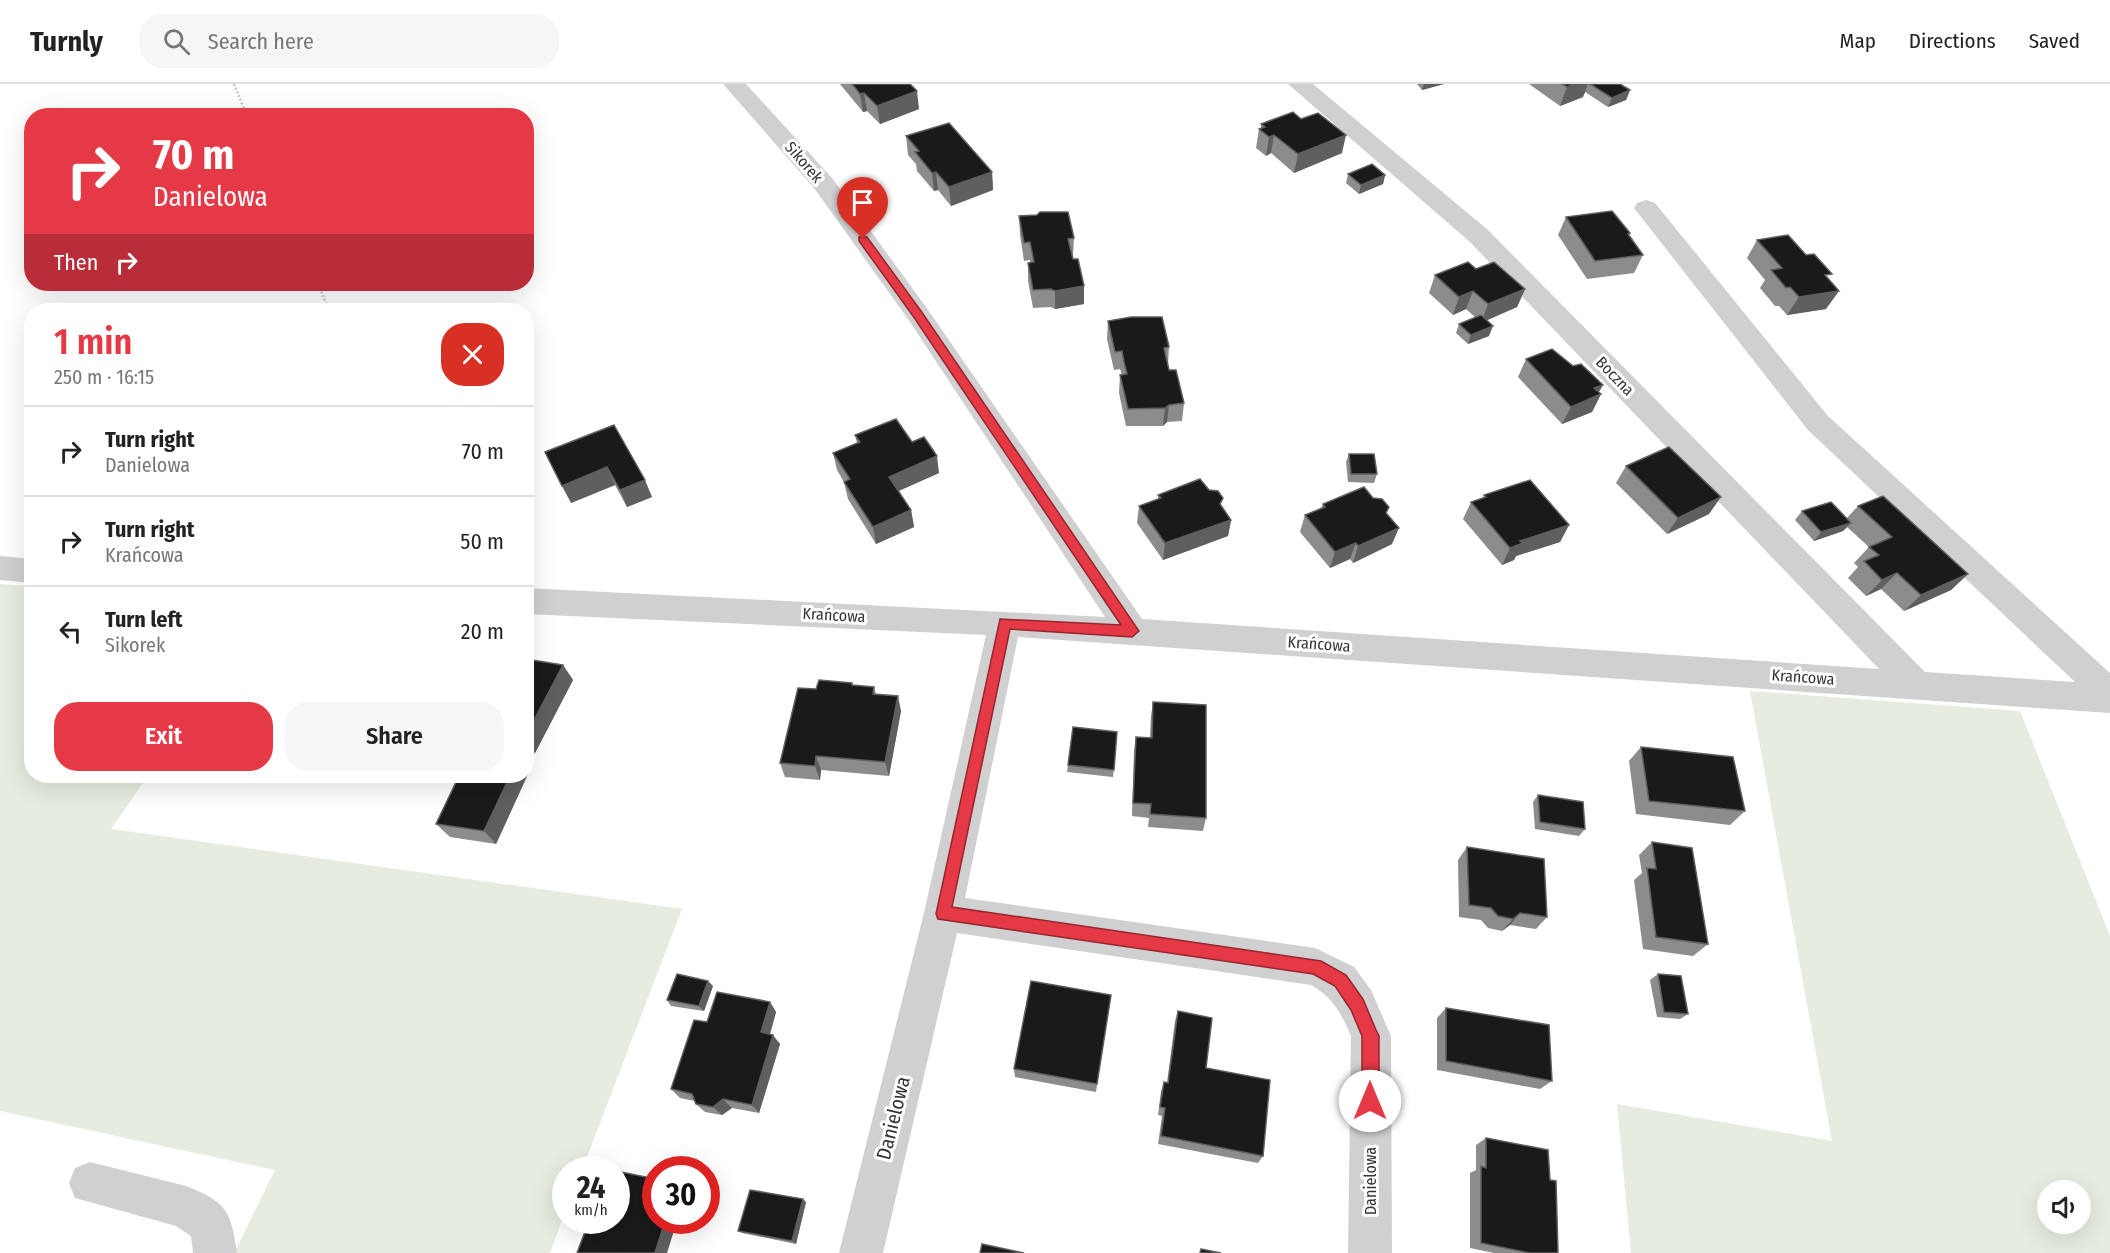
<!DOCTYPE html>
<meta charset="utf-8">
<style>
body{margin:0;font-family:"Fira Sans Condensed",sans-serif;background:#f6f6f6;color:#222;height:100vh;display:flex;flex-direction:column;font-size:22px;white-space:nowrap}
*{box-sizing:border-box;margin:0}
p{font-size:20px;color:#767676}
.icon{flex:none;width:33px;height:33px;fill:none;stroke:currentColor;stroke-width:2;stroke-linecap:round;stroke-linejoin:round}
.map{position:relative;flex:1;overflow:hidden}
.details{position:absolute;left:24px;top:219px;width:510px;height:480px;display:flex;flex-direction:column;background:#fff;border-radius:24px;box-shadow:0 6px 24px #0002}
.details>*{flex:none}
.banner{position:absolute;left:24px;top:24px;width:510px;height:183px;border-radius:24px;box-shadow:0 6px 24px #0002;background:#e63946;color:#fff;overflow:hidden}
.controls{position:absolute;left:2037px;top:1096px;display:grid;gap:12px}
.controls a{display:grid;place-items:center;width:54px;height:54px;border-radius:50%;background:#fff;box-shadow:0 6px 24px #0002;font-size:30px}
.speed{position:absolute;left:552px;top:1072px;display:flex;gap:12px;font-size:30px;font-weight:700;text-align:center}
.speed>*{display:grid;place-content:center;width:78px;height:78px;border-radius:50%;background:#fff;box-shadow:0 6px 24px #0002;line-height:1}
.speed small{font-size:15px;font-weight:400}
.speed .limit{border:9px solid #d22;background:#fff;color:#111}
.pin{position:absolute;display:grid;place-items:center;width:51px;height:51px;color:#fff;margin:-62px -26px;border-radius:50% 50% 50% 0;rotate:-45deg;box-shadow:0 0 6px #0007}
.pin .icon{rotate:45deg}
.me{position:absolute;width:66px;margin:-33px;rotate:0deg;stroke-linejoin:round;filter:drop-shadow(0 0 4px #0008)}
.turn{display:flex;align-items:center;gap:21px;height:126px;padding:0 30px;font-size:27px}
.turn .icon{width:78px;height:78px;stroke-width:2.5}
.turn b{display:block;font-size:42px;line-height:51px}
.then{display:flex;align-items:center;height:57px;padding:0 30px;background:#0003;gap:12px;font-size:22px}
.round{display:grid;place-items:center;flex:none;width:63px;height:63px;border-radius:24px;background:#f6f6f6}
.overview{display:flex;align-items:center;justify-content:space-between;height:102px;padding:0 30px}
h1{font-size:36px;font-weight:600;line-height:45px;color:#e63946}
.action{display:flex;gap:12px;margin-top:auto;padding:12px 30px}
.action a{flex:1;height:69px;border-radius:24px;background:#e63946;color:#fff;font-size:24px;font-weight:600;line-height:69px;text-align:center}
.action a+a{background:#f6f6f6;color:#222}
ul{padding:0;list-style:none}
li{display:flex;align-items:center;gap:18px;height:90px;padding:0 30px;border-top:2px solid #e0e0e0}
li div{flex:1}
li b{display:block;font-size:22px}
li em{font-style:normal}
header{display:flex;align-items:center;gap:36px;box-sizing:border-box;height:84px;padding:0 30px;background:#fff;border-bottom:2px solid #e0e0e0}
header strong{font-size:28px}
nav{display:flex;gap:33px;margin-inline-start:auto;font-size:21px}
.search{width:420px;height:54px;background:#f6f6f6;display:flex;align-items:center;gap:15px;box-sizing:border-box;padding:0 21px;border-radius:24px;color:#767676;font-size:22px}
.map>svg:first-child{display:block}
</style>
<header>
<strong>Turnly</strong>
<div class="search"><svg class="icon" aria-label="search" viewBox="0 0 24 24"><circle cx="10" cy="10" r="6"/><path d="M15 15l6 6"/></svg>Search here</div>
<nav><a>Map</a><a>Directions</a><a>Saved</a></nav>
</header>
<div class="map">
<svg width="2110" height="1169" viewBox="0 0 2110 1169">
<rect width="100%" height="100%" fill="#fff"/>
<g fill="#e6ecdf" fill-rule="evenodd">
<polygon points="0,500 31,502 32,692 148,692 111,745 682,825 582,1086 566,1086 565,1128 550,1169 234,1169 275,1086 0,1027"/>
<path d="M1750 607 2020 627 2110 852V1169H1631L1617 1020 1832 1057ZM2048 1107H2080V1140H2048Z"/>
</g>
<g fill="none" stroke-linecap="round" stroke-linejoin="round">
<g stroke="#cdcdcd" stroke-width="3" stroke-dasharray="2 2" stroke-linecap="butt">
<polyline points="234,0 247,32"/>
<polyline points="318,200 329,226"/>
</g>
<g fill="#d0d0d0" fill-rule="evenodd">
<path d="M723 0H746L832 94 926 223 1142 535 1879 585 1470 158 1288 0H1313L1488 146 1925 588 2075 598 1808 346 1634 124 1637 119 1646 116 1655 119 1828 332 2110 589V629L1018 553 965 814 1315 864 1354 883 1371 906 1391 952 1392 1169H1348L1351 952C1342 930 1332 913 1311 901L957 849 883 1169H839L924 829 986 551 526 530V504L1105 533 908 235 814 104Z"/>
<polygon points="0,472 32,475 32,499 0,496"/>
<path d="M90 1078 186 1102C227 1118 231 1127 237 1169H193L191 1152 176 1142 75 1114 69 1099 75 1084Z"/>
</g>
</g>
<g fill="#8c8c8c">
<polygon points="840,0 910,0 919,25 880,40 867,27 863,28"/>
<polygon points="1417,0 1444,0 1422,6"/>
<polygon points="1529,0 1620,0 1630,6 1626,16 1608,23 1585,8 1583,13 1560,22"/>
<polygon points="1261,40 1342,69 1294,89 1271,69 1266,72 1256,64 1259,45 1261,45"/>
<polygon points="906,52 992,88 993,106 951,122 938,106 934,107 917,87 916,80 908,71"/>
<polygon points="1348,90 1385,91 1383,100 1359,110 1346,99"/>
<polygon points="1019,132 1074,154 1073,172 1072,172 1084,220 1055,225 1051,223 1033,224 1028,197 1028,179 1030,178 1030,176 1024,177 1020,151"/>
<polygon points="1566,133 1630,149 1629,151 1643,171 1634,189 1587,195 1558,151"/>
<polygon points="1757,156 1806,171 1829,195 1826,225 1787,231 1779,222 1775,222 1760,204 1765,196 1747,174"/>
<polygon points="1476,185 1525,205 1517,223 1486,236 1489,252 1468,260 1456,249 1459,240 1475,233 1466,225 1453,231 1429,209 1435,191"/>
<polygon points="1108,237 1169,263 1168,280 1169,286 1184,319 1182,337 1167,338 1163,342 1126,342 1119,309 1120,291 1122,291 1120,285 1114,286 1107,255"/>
<polygon points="1526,275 1573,282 1603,301 1599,308 1601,310 1592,328 1562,340 1518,293"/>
<polygon points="614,341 652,413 627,423 615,401 571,419"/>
<polygon points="855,351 912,358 939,389 898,407 911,426 914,443 876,460 848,415 844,398 837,386 833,369 857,359"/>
<polygon points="1349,370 1377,390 1374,399 1348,398 1346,378"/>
<polygon points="1626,382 1709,430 1667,450 1616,399"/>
<polygon points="1158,411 1221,422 1231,436 1228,452 1163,476 1137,439 1139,422 1158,415"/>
<polygon points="1484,411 1569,441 1560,458 1516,472 1514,476 1502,481 1463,435 1471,418 1483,414"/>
<polygon points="1373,414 1386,429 1392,460 1353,479 1350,475 1330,484 1300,448 1305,431 1321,424 1323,420"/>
<polygon points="1858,422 1968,490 1951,506 1904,527 1881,505 1866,512 1848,494 1858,483 1854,479 1869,463 1847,443 1843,447 1814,457 1795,436 1802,427 1846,435"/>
<polygon points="526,575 563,581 573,596 535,669 526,668"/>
<polygon points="852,601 874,603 876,610 901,627 889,692 821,686 820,696 785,693 780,679 816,605"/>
<polygon points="1153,618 1206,734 1203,747 1148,743 1149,734 1132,732 1134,667 1136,653 1150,653 1151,632"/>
<polygon points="1117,648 1113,693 1067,688 1068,681"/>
<polygon points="1641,663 1745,727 1730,741 1636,730 1629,677"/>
<polygon points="528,690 496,760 450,753 436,740"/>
<polygon points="1538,711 1585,745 1579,752 1535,745 1533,718"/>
<polygon points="1652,758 1708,860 1693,872 1643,865 1634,796 1642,789 1639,771"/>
<polygon points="1467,763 1547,833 1536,845 1510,841 1502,847 1488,844 1481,836 1459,833 1458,776"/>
<polygon points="1658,890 1688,930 1680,935 1657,933 1650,896"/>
<polygon points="713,902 704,927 671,922 667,916"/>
<polygon points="1111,911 1096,1008 1015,993 1014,985"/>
<polygon points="770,918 776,928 770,950 780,960 759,1029 732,1024 722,1031 705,1028 696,1020 695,1017 680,1014 671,1005 707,938"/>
<polygon points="1446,924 1552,997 1540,1005 1437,986 1437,934"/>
<polygon points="1178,927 1206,984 1263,1072 1258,1079 1158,1060 1162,1032 1158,1031 1161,1007 1164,998 1167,999 1175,937"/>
<polygon points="1486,1054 1550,1096 1558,1169 1494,1169 1470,1164 1470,1089 1476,1086 1476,1061"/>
<polygon points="806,1118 796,1160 742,1149 738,1147"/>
</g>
<g fill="#5f5f5f">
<polygon points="1424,0 1444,0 1422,6"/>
<polygon points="1576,0 1588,0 1583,13 1560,22 1567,3"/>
<polygon points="1630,6 1626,16 1608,23 1612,14"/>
<polygon points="917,7 919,25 880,40 877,22"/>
<polygon points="864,9 867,27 863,28 860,10"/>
<polygon points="1274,51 1271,69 1266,72 1269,53"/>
<polygon points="1346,51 1342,69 1294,89 1298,70"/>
<polygon points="936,88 938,106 934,107 932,89"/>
<polygon points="992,88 993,106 951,122 949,103"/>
<polygon points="1385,91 1383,100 1359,110 1361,101"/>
<polygon points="1084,202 1084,220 1055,225 1055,207"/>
<polygon points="1525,205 1517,223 1481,239 1488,220"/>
<polygon points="1473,207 1466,225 1453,231 1459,213"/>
<polygon points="1839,207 1826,225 1787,231 1799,213"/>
<polygon points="1493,242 1489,252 1468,260 1471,251"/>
<polygon points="1603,301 1596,312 1601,310 1592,328 1562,340 1571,323 1594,304"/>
<polygon points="1169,321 1167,338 1163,342 1165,324"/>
<polygon points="937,372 939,389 892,410 889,393"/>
<polygon points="607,383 615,401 571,419 562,402"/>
<polygon points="645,396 652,413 627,423 620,406"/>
<polygon points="1721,413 1709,430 1667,450 1678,434"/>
<polygon points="911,426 914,443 876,460 873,443"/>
<polygon points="1231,436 1228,452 1163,476 1165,459"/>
<polygon points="1851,439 1843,447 1814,457 1821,448"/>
<polygon points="1569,441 1560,458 1516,472 1514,476 1502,481 1510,464 1520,457"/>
<polygon points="1399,444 1392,460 1353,479 1358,462"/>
<polygon points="1356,459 1350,475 1330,484 1335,468"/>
<polygon points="1897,489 1881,505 1866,512 1882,496"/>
<polygon points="1968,490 1951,506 1904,527 1921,511"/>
<polygon points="563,581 573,596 535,669 526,658 526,651"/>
<polygon points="898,612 901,627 889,692 885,678"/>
<polygon points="816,672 821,686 820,696 815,682"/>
<polygon points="526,689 528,690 496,760 484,747 510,692 526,692"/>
<polygon points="1520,829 1510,841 1502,847 1513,835"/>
<polygon points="708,897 713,902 704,927 699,922"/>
<polygon points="770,918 776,928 768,957 761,948"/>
<polygon points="773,951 780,960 759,1029 752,1021"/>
<polygon points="723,1015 732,1024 722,1031 713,1023"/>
<polygon points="803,1115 806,1118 796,1160 792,1157"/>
<polygon points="665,1137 677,1137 667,1169 655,1169"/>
</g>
<g fill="#1a1a1a" stroke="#5f5f5f" stroke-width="1.5">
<polygon points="852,0 910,0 917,7 877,22 864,9 860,10"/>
<polygon points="1562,0 1576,0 1567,3"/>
<polygon points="1590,0 1620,0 1630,6 1612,14"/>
<polygon points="1293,28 1301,35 1318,29 1346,51 1298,70 1274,51 1269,53 1259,45 1265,43 1261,40"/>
<polygon points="949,39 992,88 949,103 936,88 932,89 915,68 919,67 906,52"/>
<polygon points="1372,80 1385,91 1361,101 1348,90"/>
<polygon points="1612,127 1630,149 1628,150 1643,171 1595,177 1566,133"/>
<polygon points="1040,128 1068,128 1074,154 1068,155 1073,175 1078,175 1084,202 1055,207 1051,205 1033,206 1028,179 1034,178 1030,158 1024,159 1019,132 1037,131"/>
<polygon points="1788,151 1806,171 1814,170 1832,190 1825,191 1839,207 1799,213 1790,203 1786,204 1771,186 1782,184 1757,156"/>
<polygon points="1468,178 1476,185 1494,178 1525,205 1488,220 1473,207 1459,213 1435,191"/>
<polygon points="1481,231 1493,242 1471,251 1459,240"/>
<polygon points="1131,233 1162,233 1169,263 1164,264 1169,286 1176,286 1184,319 1169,321 1165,324 1128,325 1120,291 1127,290 1124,278 1122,267 1115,268 1108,237"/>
<polygon points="1552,265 1573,282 1581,280 1603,301 1594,304 1601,310 1571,323 1526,275"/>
<polygon points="896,335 912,358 924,353 937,372 889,393 911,426 873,443 844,398 850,395 833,369 860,358 855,351"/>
<polygon points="614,341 645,396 620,406 607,383 562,402 545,368"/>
<polygon points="1669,363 1721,413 1678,434 1626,382"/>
<polygon points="1349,370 1374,370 1377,390 1351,390"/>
<polygon points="1200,395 1209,406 1218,407 1223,414 1220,420 1231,436 1165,459 1139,422 1161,414 1158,411"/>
<polygon points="1530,396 1569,441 1520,457 1523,459 1510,464 1471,418 1486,413 1484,411"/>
<polygon points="1364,403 1373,414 1382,415 1389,423 1386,429 1399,444 1358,462 1356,459 1335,468 1305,431 1325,423 1323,420"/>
<polygon points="1883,412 1968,490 1921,511 1897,489 1882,496 1864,477 1879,471 1869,463 1892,453 1858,422"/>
<polygon points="1831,418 1851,439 1821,448 1802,427"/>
<polygon points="526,575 563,581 526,651"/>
<polygon points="819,596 852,599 852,601 874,603 873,610 898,612 885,678 816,672 815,682 780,679 798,604 816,605"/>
<polygon points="1153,618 1206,621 1206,734 1150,730 1151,720 1133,719 1136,653 1152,654"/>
<polygon points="1073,643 1117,648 1114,686 1068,681"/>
<polygon points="1641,663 1733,673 1745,727 1649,717"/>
<polygon points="459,692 510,692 484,747 436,740"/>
<polygon points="1538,711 1583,718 1585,745 1540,738"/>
<polygon points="1652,758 1692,764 1708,860 1656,853 1647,784 1656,785"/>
<polygon points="1467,763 1544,775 1547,833 1520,829 1513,835 1498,832 1491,824 1469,821"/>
<polygon points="677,890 708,897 699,922 667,916"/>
<polygon points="1658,890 1681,892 1688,930 1664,928"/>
<polygon points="1031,897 1111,911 1097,1000 1014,985"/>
<polygon points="717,908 770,918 761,948 773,951 752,1021 723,1015 713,1023 696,1020 692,1010 671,1005 694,936 707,938"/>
<polygon points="1446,924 1549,941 1552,997 1446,977"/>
<polygon points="1178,927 1212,934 1206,984 1270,996 1263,1072 1161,1052 1165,1024 1160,1023 1164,998 1168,999"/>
<polygon points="1486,1054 1548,1066 1550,1096 1556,1097 1558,1169 1530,1169 1481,1159 1481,1082 1486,1084"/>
<polygon points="616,1087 656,1095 656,1137 665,1137 655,1169 577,1169 589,1137 616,1137"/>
<polygon points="750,1106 803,1115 792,1157 738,1147"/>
<polygon points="982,1160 1024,1169 980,1169"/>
<polygon points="1201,1165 1221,1169 1200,1169"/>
</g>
<polygon fill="#e63946" stroke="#96252e" stroke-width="1.5" points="859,153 867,153 921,227 1139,547 1132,553 1010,545 952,823 1321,877 1346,891 1363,915 1376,946 1379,952 1379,1017 1376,1023 1370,1025 1364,1023 1362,1017 1362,952 1351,926 1335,902 1313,890 938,835 936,830 1000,535 1121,541 913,232 859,157"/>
<g text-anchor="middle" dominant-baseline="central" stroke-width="6" stroke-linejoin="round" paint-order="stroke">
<g font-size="16" fill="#333" stroke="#fff">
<text transform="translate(804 78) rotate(49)">Sikorek</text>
<text transform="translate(1615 292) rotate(46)">Boczna</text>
<text transform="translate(834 531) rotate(3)">Krańcowa</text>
<text transform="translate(1319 560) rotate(4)">Krańcowa</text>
<text transform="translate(1803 593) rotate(4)">Krańcowa</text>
<text transform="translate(1370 1097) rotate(-90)">Danielowa</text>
</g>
<g font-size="20" fill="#333" stroke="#fff">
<text transform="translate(893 1034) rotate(-76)">Danielowa</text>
</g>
</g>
</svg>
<div class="controls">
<a><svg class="icon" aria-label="sound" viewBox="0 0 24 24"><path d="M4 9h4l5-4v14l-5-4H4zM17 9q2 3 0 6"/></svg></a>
</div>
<div class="speed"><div>24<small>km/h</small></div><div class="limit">30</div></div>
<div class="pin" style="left:863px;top:155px;background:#d93025"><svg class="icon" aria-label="arrive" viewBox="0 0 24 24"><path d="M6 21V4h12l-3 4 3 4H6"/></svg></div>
<svg class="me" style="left:1370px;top:1017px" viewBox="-20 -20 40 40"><circle r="19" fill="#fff"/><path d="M0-13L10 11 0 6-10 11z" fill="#e63946"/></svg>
<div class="banner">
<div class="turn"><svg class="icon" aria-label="right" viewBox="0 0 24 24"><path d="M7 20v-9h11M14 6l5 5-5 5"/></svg><div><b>70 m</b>Danielowa</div></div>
<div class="then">Then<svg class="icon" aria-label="right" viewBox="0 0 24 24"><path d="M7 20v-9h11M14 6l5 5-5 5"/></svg></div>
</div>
<section class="details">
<div class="overview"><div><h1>1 min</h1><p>250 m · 16:15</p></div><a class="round" style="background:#d93025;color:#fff"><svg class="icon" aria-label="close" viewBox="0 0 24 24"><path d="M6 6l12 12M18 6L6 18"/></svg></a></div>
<ul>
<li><svg class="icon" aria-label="right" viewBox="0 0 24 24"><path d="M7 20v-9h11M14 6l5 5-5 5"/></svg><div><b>Turn right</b><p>Danielowa</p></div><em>70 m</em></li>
<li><svg class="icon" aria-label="right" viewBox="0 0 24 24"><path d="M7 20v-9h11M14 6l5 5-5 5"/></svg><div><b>Turn right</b><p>Krańcowa</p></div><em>50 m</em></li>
<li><svg class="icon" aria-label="left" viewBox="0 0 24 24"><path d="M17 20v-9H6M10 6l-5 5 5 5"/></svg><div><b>Turn left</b><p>Sikorek</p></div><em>20 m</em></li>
</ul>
<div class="action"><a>Exit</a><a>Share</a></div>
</section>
</div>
